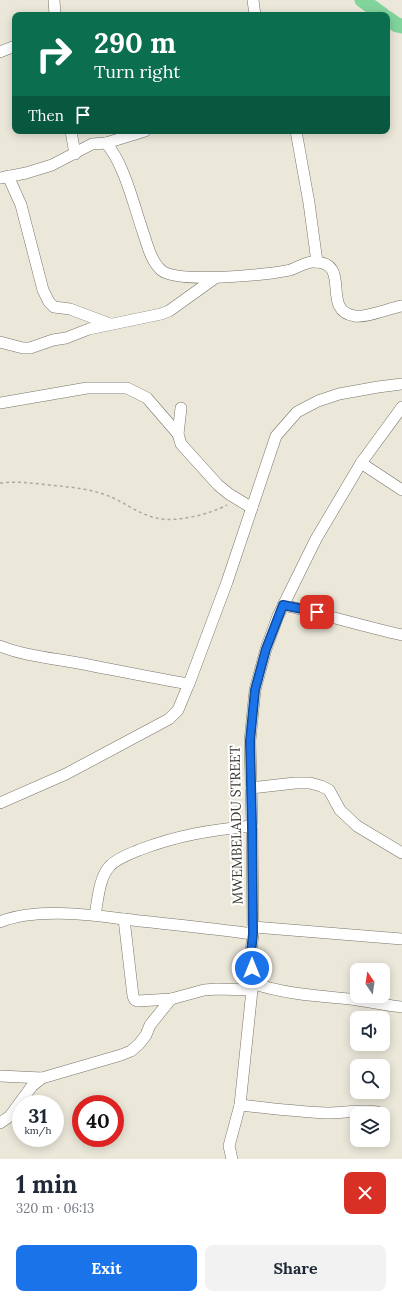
<!DOCTYPE html>
<meta charset="utf-8">
<style>
body{margin:0;font-family:Lora,serif;background:#f2f2f3;color:#1f2937;height:100vh;display:flex;flex-direction:column;font-size:15px;white-space:nowrap}
*{box-sizing:border-box;margin:0}
p{font-size:13px;color:#747a83}
.icon{flex:none;width:22px;height:22px;fill:none;stroke:currentColor;stroke-width:2;stroke-linecap:round;stroke-linejoin:round}
.map{position:relative;height:1159px;overflow:hidden}
.panel{display:flex;flex-direction:column;background:#fff;flex:1}
.panel>*{flex:none}
.hud{position:absolute;left:12px;top:12px;width:378px;height:122px;border-radius:8px;box-shadow:0 2px 10px #0003;background:#0b6e4f;color:#fff;overflow:hidden}
.needle{width:26px;rotate:347deg}
.tools{position:absolute;left:350px;top:963px;display:grid;gap:8px}
.tools a{display:grid;place-items:center;width:40px;height:40px;border-radius:8px;background:#fff;box-shadow:0 2px 10px #0003;font-size:20px}
.speed{position:absolute;left:12px;top:1095px;display:flex;gap:8px;font-size:20px;font-weight:700;text-align:center}
.speed>*{display:grid;place-content:center;width:52px;height:52px;border-radius:50%;background:#fff;box-shadow:0 2px 10px #0003;line-height:1}
.speed small{font-size:10px;font-weight:400}
.speed .limit{border:6px solid #d22;background:#fff;color:#111}
.pin{position:absolute;display:grid;place-items:center;width:34px;height:34px;color:#fff;margin:-17px;border-radius:8px;box-shadow:0 2px 6px #0006}
.me{position:absolute;width:44px;margin:-22px;rotate:0deg;stroke-linejoin:round;filter:drop-shadow(0 0 3px #0008)}
.turn{display:flex;align-items:center;gap:14px;height:84px;padding:0 16px;font-size:18px}
.turn .icon{width:52px;height:52px;stroke-width:2.5}
.turn b{display:block;font-size:28px;line-height:34px}
.then{display:flex;align-items:center;height:38px;padding:0 16px;background:#0003;gap:8px;font-size:15px}
.round{display:grid;place-items:center;flex:none;width:42px;height:42px;border-radius:8px;background:#f2f2f3}
.headline{display:flex;align-items:center;justify-content:space-between;height:68px;padding:0 16px}
h1{font-size:24px;font-weight:700;line-height:30px}
.action{display:flex;gap:8px;margin-top:auto;padding:8px 16px}
.action a{flex:1;height:46px;border-radius:8px;background:#1a73e8;color:#fff;font-size:16px;font-weight:700;line-height:46px;text-align:center}
.action a+a{background:#f2f2f3;color:#1f2937}
.map>svg:first-child{display:block}
</style>
<div class="map">
<svg width="402" height="1159" viewBox="0 0 402 1159">
<rect width="100%" height="100%" fill="#ebe8da"/>
<g fill="none" stroke-linecap="round" stroke-linejoin="round">
<g stroke="#82d49d" stroke-width="15">
<polyline points="362,0 383,15"/>
<polyline points="387,18 397,25 402,26"/>
</g>
<g stroke="#777468" stroke-width="12">
<g id="minor">
<polyline points="54,0 55,15"/>
<polyline points="253,0 255,15"/>
<polyline points="0,52 15,46"/>
<polyline points="71,131 75,154"/>
<polyline points="296,131 309,203 317,262"/>
<polyline points="106,143 145,131"/>
<polyline points="8,176 21,205 43,290 49,302 54,307 70,309 110,324"/>
<path d="M0 178 26 173 52 165 92 144 106 143C124 163 134 206 143 232 147 244 151 261 161 270 177 284 269 275 290 270 297 268 305 262 313 262 354 261 319 311 355 316 366 318 390 308 402 306"/>
<polyline points="0,342 23,348 30,348 53,340 66,338 89,329 161,314 169,311 215,278"/>
<polyline points="0,403 87,388 127,388 147,398 178,434"/>
<polyline points="181,408 178,434 181,444 218,485 229,494 252,508"/>
<polyline points="361,463 402,490"/>
<path d="M283 605C323 614 362 626 402 635"/>
<path d="M0 646C25 656 51 658 78 663 115 670 152 678 189 684"/>
<polyline points="251,788 295,783 310,783 321,786 329,790 340,810 357,826 402,853"/>
<polyline points="0,803 66,774 169,719 178,710 190,681 227,582 276,436 297,412 318,401 339,394 378,387 402,384"/>
<path d="M95 915C98 900 99 877 110 866 117 858 130 854 139 850 178 835 211 830 252 826"/>
<polyline points="124,919 133,996 135,1000 138,1001 171,999 204,990 217,989 252,990"/>
<path d="M0 922C34 908 87 914 123 919 167 924 210 928 253 934"/>
<polyline points="253,927 402,939"/>
<path d="M252 983C284 994 317 996 350 999 367 1001 384 1005 402 1007"/>
<polyline points="0,1076 42,1078"/>
<path d="M240 1105C269 1108 298 1112 327 1113 344 1113 360 1109 377 1112"/>
<polyline points="0,1123 10,1116 32,1086 42,1078 121,1055 131,1051 139,1044 146,1035 150,1025 171,999"/>
<polyline points="232,1159 229,1146 240,1105 252,990 251,952 253,934 252,826 250,741 255,690 266,649 278,616 316,539 361,463 402,407"/>
</g>
</g>
<path stroke="#acaa9f" stroke-width="1.5" stroke-dasharray="3 3" stroke-linecap="butt" d="M0 483C17 481 32 483 49 485 68 487 87 488 106 495 123 501 138 514 156 518 176 523 210 514 227 505"/>
<use href="#minor" stroke="#fff" stroke-width="11"/>
</g>
<g fill="none" stroke-linecap="round" stroke-linejoin="round">
<g stroke="#114b97" stroke-width="10">
<polyline id="route" points="252,968 251,952 253,934 252,826 250,741 255,690 266,649 283,605 317,612"/>
</g>
<use href="#route" stroke="#1a73e8" stroke-width="7"/>
</g>
<g text-anchor="middle" dominant-baseline="central" stroke-width="4" stroke-linejoin="round" paint-order="stroke">
<g font-size="14" fill="#35342f" stroke="#fff">
<text transform="translate(236 825) rotate(-91)">MWEMBELADU STREET</text>
</g>
</g>
</svg>
<div class="tools">
<a><svg class="needle" viewBox="-14 -14 28 28"><path d="M0-13l5 13h-10z" fill="#e53935"/><path d="M0 13l5-13h-10z" fill="#747a83"/></svg></a>
<a><svg class="icon" aria-label="sound" viewBox="0 0 24 24"><path d="M4 9h4l5-4v14l-5-4H4zM17 9q2 3 0 6"/></svg></a>
<a><svg class="icon" aria-label="search" viewBox="0 0 24 24"><circle cx="10" cy="10" r="6"/><path d="M15 15l6 6"/></svg></a>
<a><svg class="icon" aria-label="layers" viewBox="0 0 24 24"><path d="M12 4l9 5-9 5-9-5zM3 14l9 5 9-5"/></svg></a>
</div>
<div class="speed"><div>31<small>km/h</small></div><div class="limit">40</div></div>
<div class="pin" style="left:317px;top:612px;background:#d93025"><svg class="icon" aria-label="arrive" viewBox="0 0 24 24"><path d="M6 21V4h12l-3 4 3 4H6"/></svg></div>
<svg class="me" style="left:252px;top:968px" viewBox="-20 -20 40 40"><circle r="17" fill="#1a73e8" stroke="#fff" stroke-width="3"/><path d="M0-11L8 9 0 5-8 9z" fill="#fff"/></svg>
<div class="hud">
<div class="turn"><svg class="icon" aria-label="right" viewBox="0 0 24 24"><path d="M7 20v-9h11M14 6l5 5-5 5"/></svg><div><b>290 m</b>Turn right</div></div>
<div class="then">Then<svg class="icon" aria-label="arrive" viewBox="0 0 24 24"><path d="M6 21V4h12l-3 4 3 4H6"/></svg></div>
</div>
</div>
<section class="panel">
<div class="headline"><div><h1>1 min</h1><p>320 m · 06:13</p></div><a class="round" style="background:#d93025;color:#fff"><svg class="icon" aria-label="close" viewBox="0 0 24 24"><path d="M6 6l12 12M18 6L6 18"/></svg></a></div>
<div class="action"><a>Exit</a><a>Share</a></div>
</section>
